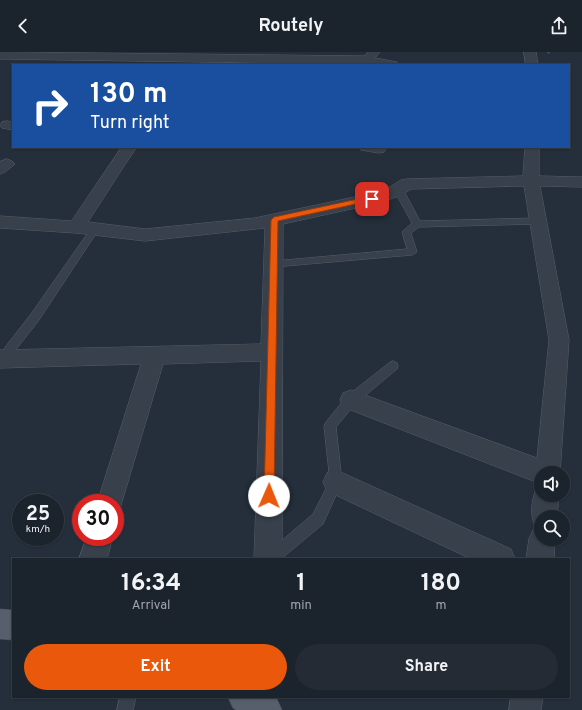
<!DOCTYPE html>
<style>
body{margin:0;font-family:Overpass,sans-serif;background:#242b34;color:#f1f3f6;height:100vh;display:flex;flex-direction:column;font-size:15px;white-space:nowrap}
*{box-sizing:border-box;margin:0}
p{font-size:13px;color:#a0a4a9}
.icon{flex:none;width:22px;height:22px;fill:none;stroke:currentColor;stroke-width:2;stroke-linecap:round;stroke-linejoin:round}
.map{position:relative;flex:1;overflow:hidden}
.details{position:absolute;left:12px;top:506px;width:558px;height:140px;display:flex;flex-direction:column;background:#1b232c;border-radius:0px;box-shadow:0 1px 3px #0004,0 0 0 1px #394048}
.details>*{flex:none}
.top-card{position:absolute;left:12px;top:12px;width:558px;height:84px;border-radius:0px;box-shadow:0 1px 3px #0004,0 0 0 1px #394048;background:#1a4fa0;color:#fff;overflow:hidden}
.tools{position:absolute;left:534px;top:414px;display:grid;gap:8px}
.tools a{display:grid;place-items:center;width:36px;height:36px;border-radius:50%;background:#1b232c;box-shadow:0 1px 3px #0004,0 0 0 1px #394048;font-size:20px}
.speed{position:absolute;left:12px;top:442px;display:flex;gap:8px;font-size:20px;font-weight:700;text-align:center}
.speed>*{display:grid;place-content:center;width:52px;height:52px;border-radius:50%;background:#1b232c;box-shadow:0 1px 3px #0004,0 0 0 1px #394048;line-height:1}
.speed small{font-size:10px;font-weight:400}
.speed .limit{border:6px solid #d22;background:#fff;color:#111}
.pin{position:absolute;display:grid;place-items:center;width:34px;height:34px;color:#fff;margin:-17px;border-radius:8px;box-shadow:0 2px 6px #0006}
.me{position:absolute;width:44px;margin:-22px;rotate:1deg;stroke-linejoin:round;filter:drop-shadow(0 0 3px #0008)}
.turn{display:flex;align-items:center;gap:14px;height:84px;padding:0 12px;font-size:18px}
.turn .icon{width:52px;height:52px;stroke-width:2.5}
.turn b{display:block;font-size:28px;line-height:34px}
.eta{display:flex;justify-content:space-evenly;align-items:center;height:68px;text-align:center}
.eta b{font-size:24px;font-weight:700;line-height:28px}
.action{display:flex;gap:8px;margin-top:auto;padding:8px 12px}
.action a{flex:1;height:46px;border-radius:24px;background:#ea580c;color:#fff;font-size:16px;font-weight:700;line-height:46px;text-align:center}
.action a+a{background:#242b34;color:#f1f3f6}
header{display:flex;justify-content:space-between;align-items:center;height:52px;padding:0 12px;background:#1b232c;font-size:18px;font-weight:700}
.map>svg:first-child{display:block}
</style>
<header><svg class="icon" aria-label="back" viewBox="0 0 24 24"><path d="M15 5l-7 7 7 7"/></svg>Routely<svg class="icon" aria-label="share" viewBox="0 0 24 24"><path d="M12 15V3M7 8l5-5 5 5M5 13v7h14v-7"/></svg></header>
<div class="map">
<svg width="582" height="658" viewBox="0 0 582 658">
<rect width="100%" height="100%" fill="#242f3b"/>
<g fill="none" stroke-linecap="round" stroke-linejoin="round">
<polygon fill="#3a4d64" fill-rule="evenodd" points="547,0 550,0 550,1 548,2"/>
<g stroke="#565e69" stroke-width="1">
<g id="lane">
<polygon points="398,135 405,141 420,169 537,166 541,169 537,172 419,175 411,181 417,200 412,203 274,215 271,214 269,212 271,210 274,209 407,197 402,180 412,171 394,138"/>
<polygon points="95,174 99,177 39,268 14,300 9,310 5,311 1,310 0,306 6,294 31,262 92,175"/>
<polygon points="393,309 397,311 398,314 397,317 355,352 336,375 342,430 323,472 281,507 264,507 266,502 313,462 330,429 324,374 326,370 347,344 389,311"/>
<polygon points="120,645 136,645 133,658 117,658"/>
</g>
</g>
<g stroke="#565e69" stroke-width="1">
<g id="street">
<polygon points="0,0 364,4 368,0 380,0 375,6 397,10 399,13 0,7"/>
<polygon points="524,0 536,0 538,13 526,13"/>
<polygon points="7,69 13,70 13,78 2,76 0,73 2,70"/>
<polygon points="122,95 137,95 124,114 88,170 145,177 255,166 369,142 390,135 401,128 407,127 523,124 525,95 539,95 539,124 582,125 582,135 540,134 569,288 560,421 541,421 541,432 343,355 340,348 343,341 351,338 537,406 549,288 524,134 411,137 402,143 378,151 283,172 282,507 254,507 261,309 163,312 119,460 115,462 115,451 97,451 141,312 0,316 0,298 261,292 265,176 145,189 76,181 0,176 0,164 71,169"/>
<polygon points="359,95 385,95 386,97 384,100 379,101 361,98"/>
<polygon points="7,107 12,109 15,112 5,120 0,122 0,110"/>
<polygon points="336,418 511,497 515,507 471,507 327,439 323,430 327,421"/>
<path d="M541 432V443H559L557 465H541V487H555L554 507H526L529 487 533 478 538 475 535 474C529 461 532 447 537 434Z"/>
<polygon points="87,485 113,485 107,507 79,507"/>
<polygon points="511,645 543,645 541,658 509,658"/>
</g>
</g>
<g stroke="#444c57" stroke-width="1">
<g id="primary">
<polygon points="0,557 13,558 13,588 0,587"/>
<polygon points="228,645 274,645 277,647 282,658 236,658 233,656"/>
</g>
</g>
<use href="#lane" fill="#38404b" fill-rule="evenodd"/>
<use href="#street" fill="#38404b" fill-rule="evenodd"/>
<use href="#primary" fill="#565f6b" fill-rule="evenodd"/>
</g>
<polygon fill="#ea580c" stroke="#983908" points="372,144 375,147 374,148 278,169 274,444 273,447 269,449 265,447 264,444 271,168 274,165"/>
</svg>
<div class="tools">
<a><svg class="icon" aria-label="sound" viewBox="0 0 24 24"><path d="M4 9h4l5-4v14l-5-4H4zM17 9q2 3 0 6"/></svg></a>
<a><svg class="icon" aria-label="search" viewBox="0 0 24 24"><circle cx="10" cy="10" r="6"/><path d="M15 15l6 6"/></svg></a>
</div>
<div class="speed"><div>25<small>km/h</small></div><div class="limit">30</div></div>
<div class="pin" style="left:372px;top:147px;background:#d93025"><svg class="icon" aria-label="arrive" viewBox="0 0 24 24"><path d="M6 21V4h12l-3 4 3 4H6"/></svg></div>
<svg class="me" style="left:269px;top:444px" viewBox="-20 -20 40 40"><circle r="19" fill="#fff"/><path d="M0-13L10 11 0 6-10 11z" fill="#ea580c"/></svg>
<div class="top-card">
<div class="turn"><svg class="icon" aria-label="right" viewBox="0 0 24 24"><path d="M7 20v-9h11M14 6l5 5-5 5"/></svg><div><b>130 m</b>Turn right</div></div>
</div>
<section class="details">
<div class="eta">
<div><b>16:34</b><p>Arrival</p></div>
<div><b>1</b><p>min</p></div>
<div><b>180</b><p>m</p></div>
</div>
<div class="action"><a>Exit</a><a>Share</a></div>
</section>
</div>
